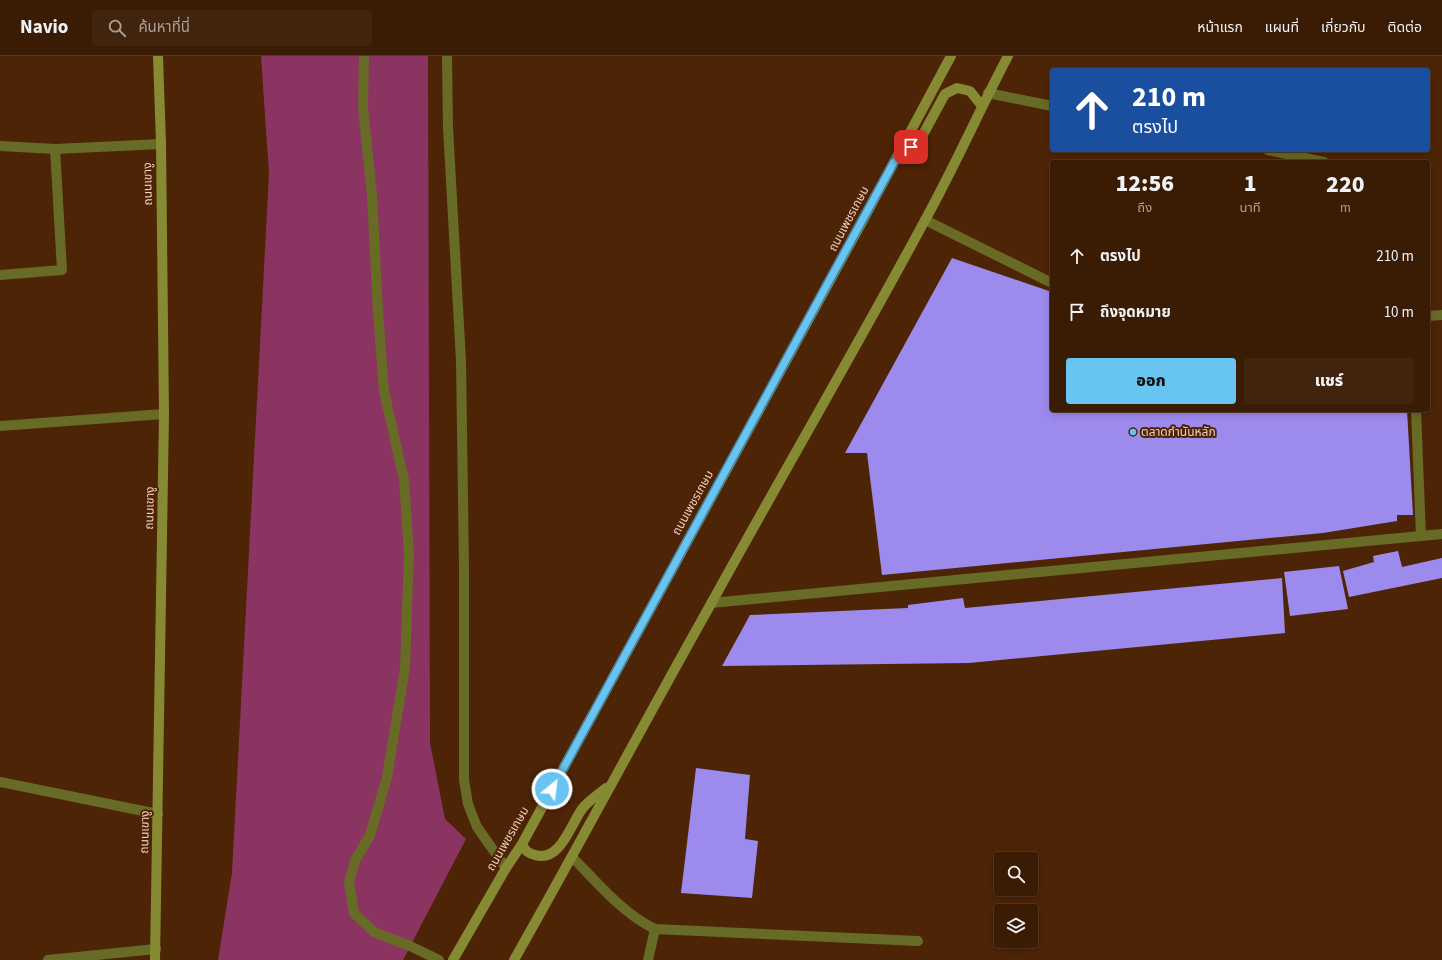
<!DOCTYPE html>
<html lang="th">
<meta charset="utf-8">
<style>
body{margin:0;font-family:"Source Sans 3","Noto Sans Thai",sans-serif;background:#41240e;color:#f1f3f6;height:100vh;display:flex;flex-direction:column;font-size:15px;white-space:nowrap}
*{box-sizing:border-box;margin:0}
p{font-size:13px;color:#aba19a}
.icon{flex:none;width:22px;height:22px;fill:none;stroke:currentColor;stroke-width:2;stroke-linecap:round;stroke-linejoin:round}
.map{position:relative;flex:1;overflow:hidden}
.sheet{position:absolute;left:1050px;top:104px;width:380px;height:252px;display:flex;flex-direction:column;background:#3a1b04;border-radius:4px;box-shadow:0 2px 10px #0003,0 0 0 1px #543926}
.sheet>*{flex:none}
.guide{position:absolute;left:1050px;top:12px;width:380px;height:84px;border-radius:4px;box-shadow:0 2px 10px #0003,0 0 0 1px #543926;background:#1a4fa0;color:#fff;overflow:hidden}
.fabs{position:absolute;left:994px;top:796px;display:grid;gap:8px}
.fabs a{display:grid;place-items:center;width:44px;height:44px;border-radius:4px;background:#3a1b04;box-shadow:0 2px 10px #0003,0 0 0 1px #543926;font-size:20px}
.pin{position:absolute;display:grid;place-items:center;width:34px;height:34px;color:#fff;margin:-17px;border-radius:8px;box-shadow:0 2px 6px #0006}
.me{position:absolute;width:44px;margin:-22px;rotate:29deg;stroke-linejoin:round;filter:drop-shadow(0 0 3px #0008)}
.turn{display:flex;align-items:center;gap:14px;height:84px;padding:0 16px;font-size:18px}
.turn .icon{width:52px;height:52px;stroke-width:2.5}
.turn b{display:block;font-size:28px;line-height:34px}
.eta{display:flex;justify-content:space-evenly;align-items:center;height:68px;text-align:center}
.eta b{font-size:24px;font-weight:800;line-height:28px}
.button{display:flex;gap:8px;margin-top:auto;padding:8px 16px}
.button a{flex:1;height:46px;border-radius:4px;background:#68c4f0;color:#111;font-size:16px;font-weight:800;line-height:46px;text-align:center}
.button a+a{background:#41240e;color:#f1f3f6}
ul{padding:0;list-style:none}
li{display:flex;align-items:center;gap:12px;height:56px;padding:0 16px}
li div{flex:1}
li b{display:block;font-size:15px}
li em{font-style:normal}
header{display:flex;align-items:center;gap:24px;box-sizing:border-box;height:56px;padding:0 20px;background:#3a1b04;border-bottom:1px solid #543926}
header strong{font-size:19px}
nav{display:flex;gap:22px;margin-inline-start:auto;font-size:14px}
.search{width:280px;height:36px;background:#41240e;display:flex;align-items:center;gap:10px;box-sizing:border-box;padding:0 14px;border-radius:4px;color:#aba19a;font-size:15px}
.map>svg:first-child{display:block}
</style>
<header>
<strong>Navio</strong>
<div class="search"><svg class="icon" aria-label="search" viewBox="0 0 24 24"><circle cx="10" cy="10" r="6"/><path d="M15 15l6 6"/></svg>ค้นหาที่นี่</div>
<nav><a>หน้าแรก</a><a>แผนที่</a><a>เกี่ยวกับ</a><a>ติดต่อ</a></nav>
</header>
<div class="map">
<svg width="1442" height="904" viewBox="0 0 1442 904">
<rect width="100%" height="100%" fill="#4e2406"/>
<polygon fill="#8b3461" points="261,0 428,0 430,687 445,763 466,783 403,904 218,904 232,817 269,118"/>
<g fill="#9d8aed">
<polygon points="952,202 1052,236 1052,354 1407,354 1413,459 1397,459 1397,465 1323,477 882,519 867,397 845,397"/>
<polygon points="1398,495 1402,511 1442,502 1442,522 1349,541 1343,515 1374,506 1373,500"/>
<polygon points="1339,510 1348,553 1290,560 1284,516"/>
<polygon points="1282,522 1285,577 969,607 722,610 750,559 908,552 908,549 963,542 965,552"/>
<polygon points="696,712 750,719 745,783 758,785 752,842 681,837"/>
</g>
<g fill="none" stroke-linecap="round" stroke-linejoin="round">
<g stroke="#686b26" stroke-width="10">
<polyline points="925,164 1052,227"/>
<polyline points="0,219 62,214 55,93"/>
<polyline points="1428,260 1442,259"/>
<polyline points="1416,354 1421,480"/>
<polyline points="711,547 1442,478"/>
</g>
<g stroke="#686b26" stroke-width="10">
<polyline points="364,0 363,52 372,139 378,256 384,335 404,424 409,497 405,612 387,721 370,779 355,805 349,826 354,857 374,876 410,890 439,904"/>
<polyline points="447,0 448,71 461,305 464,511 464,724 468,748 477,771 506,812"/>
<polyline points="988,37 1052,50"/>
<polyline points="0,90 55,93 161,88"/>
<polyline points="1268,94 1324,106"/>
<polyline points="0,370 164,358"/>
<polyline points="0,726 158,758"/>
<path d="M572 801C597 826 623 858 655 873L918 885"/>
<polyline points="48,904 156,893"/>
<polyline points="648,904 655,873"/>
</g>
<g stroke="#868a32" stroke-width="10">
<polyline points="899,102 920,84 945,38 957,32 970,35 982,50"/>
<path d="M522 788C525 795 528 797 535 799 560 807 571 768 582 753 588 745 598 739 606 732"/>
<polyline points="155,904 164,358 161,88 158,0"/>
<polyline points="453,904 506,812 522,788 862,166 951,0"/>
<path d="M514 904C581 786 645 665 712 546 782 419 855 294 924 166 954 112 979 55 1008 0"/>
</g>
</g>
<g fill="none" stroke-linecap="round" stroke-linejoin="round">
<g stroke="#447f9c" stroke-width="10">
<polyline id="route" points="552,733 894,106 911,91"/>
</g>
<use href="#route" stroke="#68c4f0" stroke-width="7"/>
</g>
<circle fill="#68c4f0" stroke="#4e2406" stroke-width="1.5" cx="1133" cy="376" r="4"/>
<g text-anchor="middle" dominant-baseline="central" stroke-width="4" stroke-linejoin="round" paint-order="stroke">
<g font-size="12" fill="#f3d1be" stroke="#4e2406">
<text transform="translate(148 128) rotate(-91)">ถนนเขางู</text>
<text transform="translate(849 163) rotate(-62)">ถนนเพชรเกษม</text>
<text transform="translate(693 447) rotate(-61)">ถนนเพชรเกษม</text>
<text transform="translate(150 452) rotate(-89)">ถนนเขางู</text>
<text transform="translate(145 776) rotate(-89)">ถนนเขางู</text>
<text transform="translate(508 783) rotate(-60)">ถนนเพชรเกษม</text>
</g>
<g font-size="12" fill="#f3d1be" stroke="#4e2406" text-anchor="start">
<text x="1141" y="376">ตลาดกำนันหลัก</text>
</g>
</g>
</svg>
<div class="fabs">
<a><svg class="icon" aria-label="search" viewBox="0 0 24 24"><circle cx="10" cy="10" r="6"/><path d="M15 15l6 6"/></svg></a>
<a><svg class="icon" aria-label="layers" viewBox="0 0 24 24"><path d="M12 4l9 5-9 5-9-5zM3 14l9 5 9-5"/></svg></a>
</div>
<div class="pin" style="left:911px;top:91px;background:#d93025"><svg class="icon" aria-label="arrive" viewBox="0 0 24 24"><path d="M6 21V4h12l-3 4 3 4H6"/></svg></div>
<svg class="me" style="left:552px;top:733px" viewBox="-20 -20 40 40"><circle r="17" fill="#68c4f0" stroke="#fff" stroke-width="3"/><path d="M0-11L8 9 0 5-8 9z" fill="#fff"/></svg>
<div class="guide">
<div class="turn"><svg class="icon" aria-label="ahead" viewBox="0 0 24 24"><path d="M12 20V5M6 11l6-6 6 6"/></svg><div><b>210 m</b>ตรงไป</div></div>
</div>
<section class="sheet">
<div class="eta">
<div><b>12:56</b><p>ถึง</p></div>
<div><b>1</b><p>นาที</p></div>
<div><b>220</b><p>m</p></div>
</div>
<ul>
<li><svg class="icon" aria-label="ahead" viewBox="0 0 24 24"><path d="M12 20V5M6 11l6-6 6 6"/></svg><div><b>ตรงไป</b></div><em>210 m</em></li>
<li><svg class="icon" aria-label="arrive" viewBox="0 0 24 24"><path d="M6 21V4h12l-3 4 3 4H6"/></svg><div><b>ถึงจุดหมาย</b></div><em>10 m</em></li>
</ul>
<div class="button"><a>ออก</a><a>แชร์</a></div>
</section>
</div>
